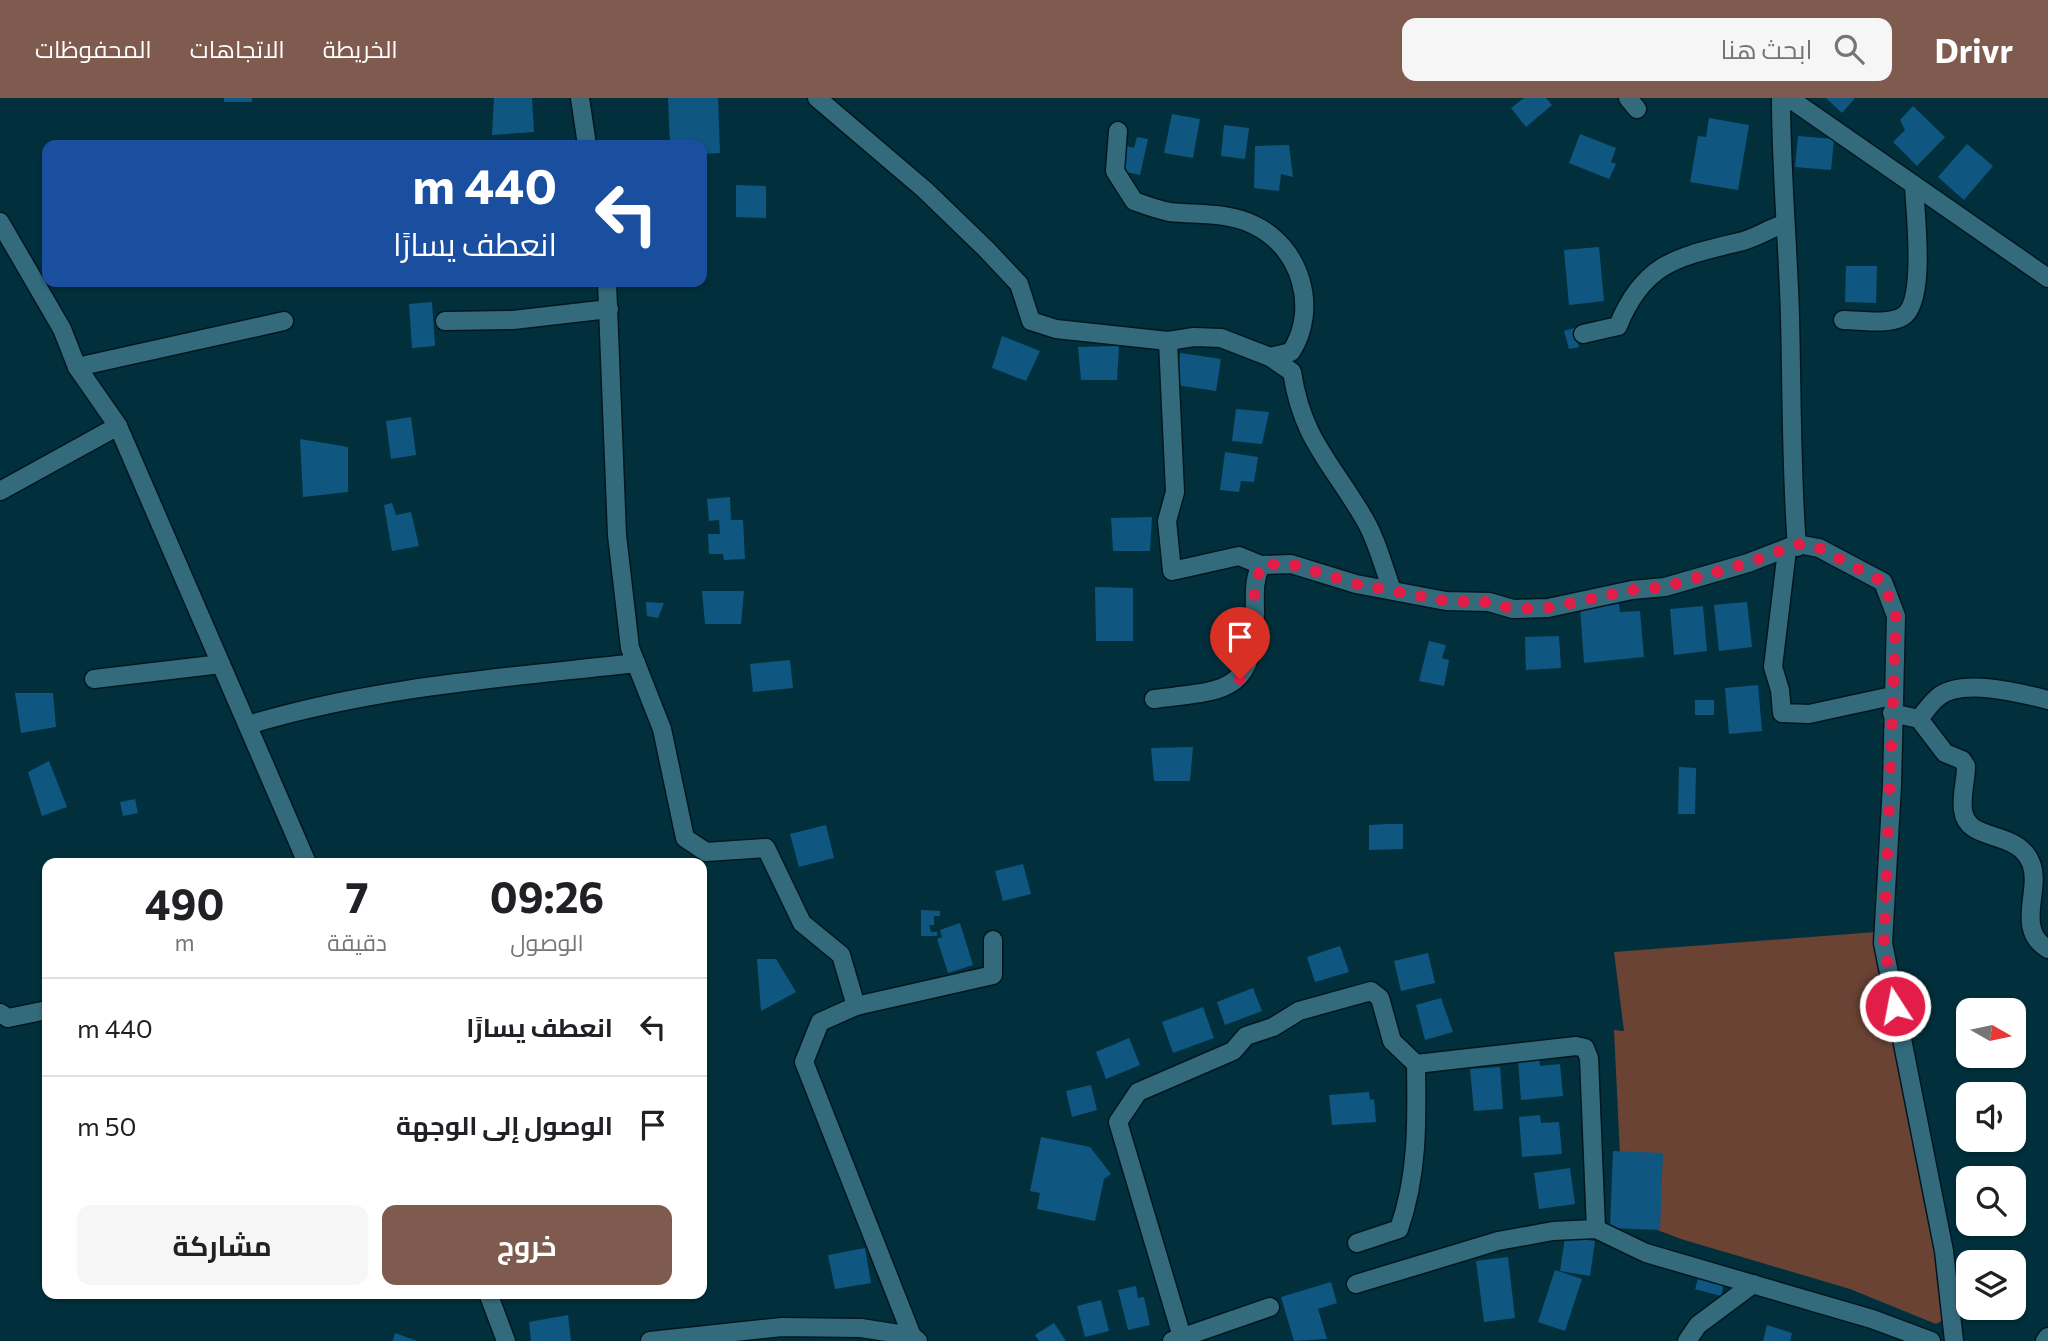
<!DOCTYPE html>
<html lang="ar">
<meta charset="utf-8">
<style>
body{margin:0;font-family:Commissioner,Cairo,sans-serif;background:#f6f6f6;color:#202124;direction:rtl;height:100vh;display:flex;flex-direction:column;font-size:26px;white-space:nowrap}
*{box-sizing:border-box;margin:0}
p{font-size:23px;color:#757577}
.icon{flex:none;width:38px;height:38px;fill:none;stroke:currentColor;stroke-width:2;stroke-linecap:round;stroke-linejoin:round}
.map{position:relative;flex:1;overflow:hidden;direction:ltr}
.sheet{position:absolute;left:42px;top:760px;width:665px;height:441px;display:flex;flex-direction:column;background:#fff;border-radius:14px;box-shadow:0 2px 5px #0004;direction:rtl}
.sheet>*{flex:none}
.hud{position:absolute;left:42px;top:42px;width:665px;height:147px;border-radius:14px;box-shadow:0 2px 5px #0004;direction:rtl;background:#1a4fa0;color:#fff;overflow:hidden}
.needle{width:46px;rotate:99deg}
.fabs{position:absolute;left:1956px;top:900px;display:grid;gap:14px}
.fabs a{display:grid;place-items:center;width:70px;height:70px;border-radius:14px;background:#fff;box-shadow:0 2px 5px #0004;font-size:35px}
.pin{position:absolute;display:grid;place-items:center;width:60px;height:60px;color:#fff;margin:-72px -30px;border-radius:50% 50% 50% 0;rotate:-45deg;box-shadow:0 0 7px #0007}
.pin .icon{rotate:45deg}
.me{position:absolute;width:77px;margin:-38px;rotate:349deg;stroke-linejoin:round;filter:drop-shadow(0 0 5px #0008)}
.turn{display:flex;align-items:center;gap:24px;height:147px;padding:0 35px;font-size:32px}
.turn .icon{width:91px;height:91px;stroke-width:2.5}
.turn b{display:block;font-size:49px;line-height:60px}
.eta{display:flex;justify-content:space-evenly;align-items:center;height:119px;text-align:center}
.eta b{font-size:42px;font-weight:700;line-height:49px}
.action{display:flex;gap:14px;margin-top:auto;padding:14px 35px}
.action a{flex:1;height:80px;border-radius:14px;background:#7f5a4e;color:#fff;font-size:28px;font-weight:700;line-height:80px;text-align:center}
.action a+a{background:#f6f6f6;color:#202124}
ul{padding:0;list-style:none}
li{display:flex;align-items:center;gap:21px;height:98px;padding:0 35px;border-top:2px solid #e0e0e0}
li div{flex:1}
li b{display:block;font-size:26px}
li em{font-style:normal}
header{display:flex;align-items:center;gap:42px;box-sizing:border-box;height:98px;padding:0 35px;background:#7f5a4e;color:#fff}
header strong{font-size:33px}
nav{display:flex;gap:38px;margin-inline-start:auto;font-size:24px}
.search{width:490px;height:63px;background:#f6f6f6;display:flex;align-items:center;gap:18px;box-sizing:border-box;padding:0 24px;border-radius:14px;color:#757577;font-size:26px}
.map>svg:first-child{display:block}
</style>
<header>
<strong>Drivr</strong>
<div class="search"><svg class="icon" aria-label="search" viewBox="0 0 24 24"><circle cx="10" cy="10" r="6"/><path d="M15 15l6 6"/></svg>ابحث هنا</div>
<nav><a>الخريطة</a><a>الاتجاهات</a><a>المحفوظات</a></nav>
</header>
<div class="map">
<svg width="2048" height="1243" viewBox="0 0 2048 1243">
<rect width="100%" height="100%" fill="#01303c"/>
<polygon fill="#6b4335" points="1876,834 1939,1157 1945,1221 1936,1226 1850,1191 1681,1141 1623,1119 1614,932 1624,933 1614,854"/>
<g fill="#0f5780">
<rect x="224" y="0" width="28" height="4"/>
<polygon points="494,0 532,0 534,34 492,37"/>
<polygon points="668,0 718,0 720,55 702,56 702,47 670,47"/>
<polygon points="1524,0 1546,0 1552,7 1526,29 1511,10"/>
<polygon points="1826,0 1855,0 1842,15"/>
<polygon points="1913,8 1945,39 1917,68 1893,44 1905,32 1900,22"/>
<polygon points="1172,16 1200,21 1193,60 1164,55"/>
<polygon points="1709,20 1749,27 1738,92 1690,84 1698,38 1706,39"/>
<polygon points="1224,27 1249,30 1245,61 1221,58"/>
<polygon points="1580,36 1616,50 1611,64 1616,66 1609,81 1569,65"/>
<polygon points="1798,38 1834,41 1831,72 1795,69"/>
<polygon points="1137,39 1148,41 1140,77 1122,73 1127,48 1134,50"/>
<polygon points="1967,46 1993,68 1964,102 1938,79"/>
<polygon points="1289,47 1293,79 1281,76 1279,93 1254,90 1255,48"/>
<polygon points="736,87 766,88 766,120 736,119"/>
<polygon points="1599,149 1604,203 1569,207 1564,152"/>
<polygon points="1846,168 1877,168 1876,205 1845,204"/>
<polygon points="432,204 435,248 412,250 409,206"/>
<polygon points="1574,230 1579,249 1569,251 1564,233"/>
<polygon points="1002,238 1040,253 1026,283 992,270"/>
<polygon points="1119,248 1117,282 1081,282 1078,249"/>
<polygon points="1180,255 1221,261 1216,293 1176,287"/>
<polygon points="1236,311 1269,314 1262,346 1232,343"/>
<polygon points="411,319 416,357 391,361 386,323"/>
<polygon points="300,341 348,349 348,394 303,399"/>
<polygon points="1225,354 1258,359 1254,384 1241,383 1239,394 1220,392"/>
<polygon points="730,399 731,422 743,422 745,461 724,462 723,456 709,456 708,436 720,436 719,422 709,423 707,401"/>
<polygon points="392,405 396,417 411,414 419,448 392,453 384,407"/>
<polygon points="1152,419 1150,453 1113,453 1111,420"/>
<polygon points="1095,489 1133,490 1133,543 1096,543"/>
<polygon points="702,493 744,493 741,526 705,526"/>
<polygon points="646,504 664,505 658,520 647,518"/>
<polygon points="1747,504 1752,549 1719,553 1714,507"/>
<polygon points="1619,506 1620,514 1640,513 1644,559 1584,565 1580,509"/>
<polygon points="1703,508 1707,553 1674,557 1670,511"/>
<polygon points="1559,538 1561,570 1526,572 1525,539"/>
<polygon points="1429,543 1446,547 1442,560 1449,562 1444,588 1419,583"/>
<polygon points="790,562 793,590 753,594 750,566"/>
<polygon points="1758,587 1762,633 1729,636 1725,590"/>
<polygon points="15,595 53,595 56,629 21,635"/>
<rect x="1695" y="602" width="19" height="15"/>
<polygon points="1193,649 1190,683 1154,683 1151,650"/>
<polygon points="49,663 67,709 42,718 28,674"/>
<polygon points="1679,669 1696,670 1695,716 1678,716"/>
<polygon points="135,701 138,715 123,718 120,704"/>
<polygon points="1388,726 1403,726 1403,751 1369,752 1369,727"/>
<polygon points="826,727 834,760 799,769 790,736"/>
<polygon points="1023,766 1031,796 1003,803 995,773"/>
<polygon points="921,812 940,813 940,818 934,818 934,827 929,827 931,834 937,834 937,838 921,838"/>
<polygon points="960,825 973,867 948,875 937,841 942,839 940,832"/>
<polygon points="1340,848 1349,874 1315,884 1307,859"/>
<polygon points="1428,855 1435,885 1401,893 1394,863"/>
<polygon points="757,861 776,861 796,894 761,913"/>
<polygon points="1253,890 1262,913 1225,927 1217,904"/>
<polygon points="1441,900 1453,934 1425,942 1416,907"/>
<polygon points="1203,909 1214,940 1173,955 1162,924"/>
<polygon points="1129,940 1140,967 1106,981 1096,954"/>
<polygon points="1539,959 1540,968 1560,966 1563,998 1521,1002 1518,961"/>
<polygon points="1500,969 1503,1011 1474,1013 1470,971"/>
<polygon points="1091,987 1097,1012 1072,1019 1066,993"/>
<polygon points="1369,994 1370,1002 1374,1001 1376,1024 1332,1027 1329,997"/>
<polygon points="1540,1017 1541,1025 1559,1024 1562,1056 1522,1059 1519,1019"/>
<polygon points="1041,1039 1090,1049 1111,1076 1104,1081 1095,1123 1037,1111 1040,1095 1030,1093"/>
<polygon points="1613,1053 1663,1055 1660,1132 1610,1130"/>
<polygon points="1570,1070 1575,1106 1539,1111 1534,1075"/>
<polygon points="1565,1139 1595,1143 1590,1178 1560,1173"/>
<polygon points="865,1150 871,1185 835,1191 828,1157"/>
<polygon points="1508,1159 1515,1220 1484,1224 1476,1163"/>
<polygon points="1555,1172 1582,1181 1565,1233 1538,1224"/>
<polygon points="1699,1178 1724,1186 1721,1198 1695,1191"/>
<polygon points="1331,1184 1337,1205 1318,1211 1327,1241 1294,1243 1281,1199"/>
<polygon points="1136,1188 1138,1200 1144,1199 1150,1227 1128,1232 1118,1192"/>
<polygon points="1101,1202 1109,1233 1085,1239 1077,1208"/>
<polygon points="568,1217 571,1243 531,1243 529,1224"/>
<polygon points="1054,1225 1066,1243 1039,1243 1035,1237"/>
<polygon points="1767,1227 1792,1235 1790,1243 1763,1243"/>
<polygon points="395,1235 417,1243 393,1243"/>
</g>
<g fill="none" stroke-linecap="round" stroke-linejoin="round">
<g stroke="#00171f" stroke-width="21">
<g id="minor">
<polyline points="580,0 587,47"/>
<path d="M817 0 925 92 987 152 1019 186 1031 223 1056 231 1168 243 1194 239 1221 240 1270 259 1292 274C1302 340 1330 363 1362 417 1376 439 1383 468 1392 492"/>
<polyline points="1628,0 1637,11"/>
<path d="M1781 0C1781 73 1788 146 1790 219 1792 296 1791 372 1797 449"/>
<polyline points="1789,0 2048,180"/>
<path d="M1118 33 1115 73 1134 103C1145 107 1158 112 1170 114 1197 117 1229 114 1254 127 1301 149 1319 211 1291 254L1270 259"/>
<polyline points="0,124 62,231 77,269 118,328 307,765"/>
<polyline points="607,184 617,437 630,550 662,631 685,740 706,754 766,750 802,825 841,857 856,908 820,924 804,964 912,1238 918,1243"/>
<path d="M1843 222C1860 222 1887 227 1902 219 1927 206 1915 114 1914 88"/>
<polyline points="445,223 513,222 609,211"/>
<path d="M1583 236 1618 228C1644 164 1678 159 1739 144 1754 141 1768 131 1784 126"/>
<polyline points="1168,243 1175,394 1167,423 1172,473 1239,458 1261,467"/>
<polyline points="77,269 284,223"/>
<polyline points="0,393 118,328"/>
<polyline points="1787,452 1773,569 1780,592 1782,615 1809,616 1892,598"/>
<polyline points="94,581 221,566"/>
<path d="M1154 601C1223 592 1254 598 1255 515 1255 498 1253 483 1261 467L1291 466 1356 486 1446 503 1489 504 1513 511 1548 510 1632 492 1665 489 1748 465 1797 446 1819 450 1883 484 1896 518 1892 687 1883 845 1944 1153 1954 1243"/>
<path d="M1892 615 1919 621 1945 655 1962 662 1966 668C1966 683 1961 697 1963 712 1967 746 2017 730 2031 765 2042 792 2014 831 2048 851"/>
<path d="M1919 621C1925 614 1930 606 1937 600 1960 579 2021 595 2048 602"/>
<path d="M248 627C377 588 504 580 636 565"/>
<polyline points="856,908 993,877 993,842"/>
<polyline points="0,915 8,920 47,912"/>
<path d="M1357 1145 1399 1131C1418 1077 1417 1023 1416 966"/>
<polyline points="1356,1186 1498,1143 1553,1133 1596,1131 1646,1155 1872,1221 1931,1243"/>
<polyline points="488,1195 506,1243"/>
<polyline points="1182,1239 1118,1024 1138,994 1233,953 1246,938 1273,929 1299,913 1371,893 1380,900 1392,943 1416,966 1576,948 1585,950 1589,960 1596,1131"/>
<polyline points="650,1243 782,1229 861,1230 912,1238"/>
<polyline points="1172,1243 1270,1209"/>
<polyline points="1687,1243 1698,1227 1753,1186"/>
<polyline points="2045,1243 2048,1239"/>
</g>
</g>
<use href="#minor" stroke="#336b7c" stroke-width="18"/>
</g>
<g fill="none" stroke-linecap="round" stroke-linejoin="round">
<polyline stroke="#e11d48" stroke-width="12" stroke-dasharray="0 21.6" points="1240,581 1250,556 1255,489 1261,467 1291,466 1356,486 1446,503 1489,504 1513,511 1548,510 1632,492 1665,489 1748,465 1797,446 1819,450 1883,484 1896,518 1884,845 1895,908"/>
</g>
</svg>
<div class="fabs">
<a><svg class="needle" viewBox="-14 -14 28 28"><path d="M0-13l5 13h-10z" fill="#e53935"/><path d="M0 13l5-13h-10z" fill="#757577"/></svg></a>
<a><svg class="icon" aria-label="sound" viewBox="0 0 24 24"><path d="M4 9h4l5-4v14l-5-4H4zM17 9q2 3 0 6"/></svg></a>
<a><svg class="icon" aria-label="search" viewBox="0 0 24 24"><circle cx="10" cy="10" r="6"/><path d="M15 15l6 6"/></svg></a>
<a><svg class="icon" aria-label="layers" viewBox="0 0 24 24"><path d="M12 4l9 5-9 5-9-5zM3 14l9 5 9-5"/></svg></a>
</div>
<div class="pin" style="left:1240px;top:581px;background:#d93025"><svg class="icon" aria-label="arrive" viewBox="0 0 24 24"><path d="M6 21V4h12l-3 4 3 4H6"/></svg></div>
<svg class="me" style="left:1895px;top:908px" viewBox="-20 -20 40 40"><circle r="17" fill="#e11d48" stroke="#fff" stroke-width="3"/><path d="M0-11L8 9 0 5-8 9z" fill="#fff"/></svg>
<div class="hud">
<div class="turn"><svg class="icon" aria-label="left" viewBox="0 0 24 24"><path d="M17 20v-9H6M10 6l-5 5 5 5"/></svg><div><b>440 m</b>انعطف يسارًا</div></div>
</div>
<section class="sheet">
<div class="eta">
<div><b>09:26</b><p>الوصول</p></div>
<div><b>7</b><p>دقيقة</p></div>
<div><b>490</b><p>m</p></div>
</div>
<ul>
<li><svg class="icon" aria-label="left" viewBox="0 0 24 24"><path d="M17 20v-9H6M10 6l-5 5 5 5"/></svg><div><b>انعطف يسارًا</b></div><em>440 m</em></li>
<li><svg class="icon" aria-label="arrive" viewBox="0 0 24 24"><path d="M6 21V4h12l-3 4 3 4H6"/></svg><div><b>الوصول إلى الوجهة</b></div><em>50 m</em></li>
</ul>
<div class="action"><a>خروج</a><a>مشاركة</a></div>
</section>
</div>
